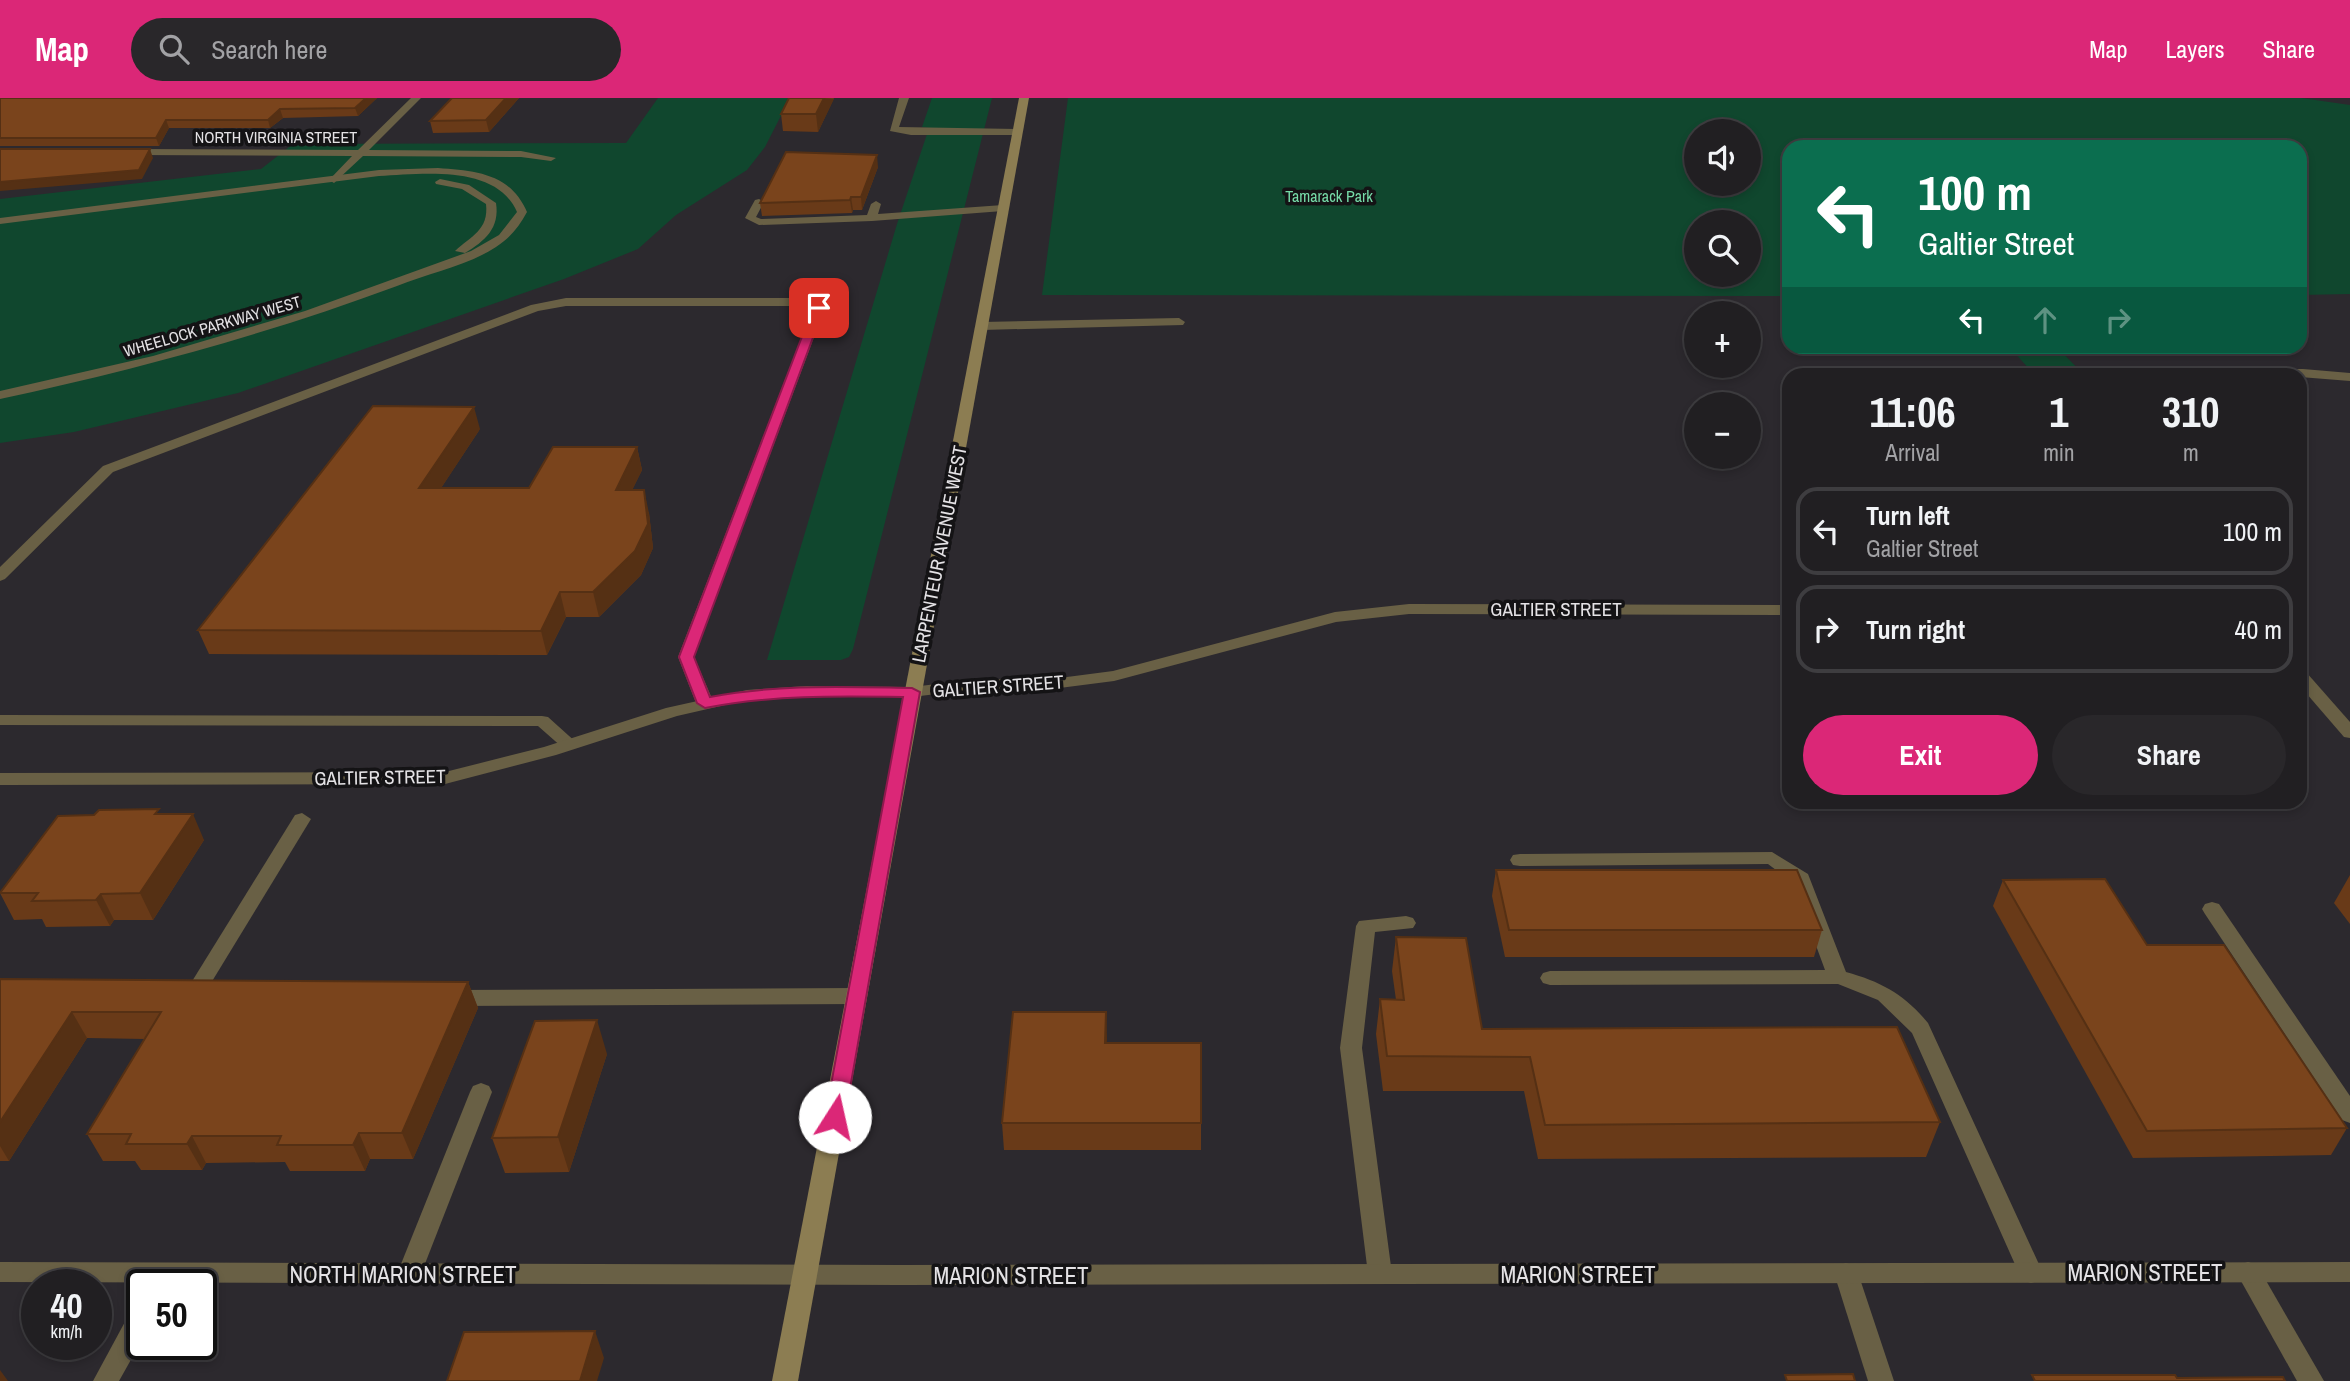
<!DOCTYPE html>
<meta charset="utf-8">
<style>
body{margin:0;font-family:"Archivo Narrow",sans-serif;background:#29272a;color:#f1f3f6;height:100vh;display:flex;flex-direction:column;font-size:26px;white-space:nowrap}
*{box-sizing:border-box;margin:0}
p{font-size:23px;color:#a2a2a5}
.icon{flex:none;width:38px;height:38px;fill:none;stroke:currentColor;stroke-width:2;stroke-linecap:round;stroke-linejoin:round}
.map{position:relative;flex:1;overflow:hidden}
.sheet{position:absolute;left:1782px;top:270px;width:525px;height:441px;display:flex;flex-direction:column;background:#211f22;border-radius:21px;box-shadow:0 4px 10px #0003,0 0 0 2px #3e3d40}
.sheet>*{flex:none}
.banner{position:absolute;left:1782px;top:42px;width:525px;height:214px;border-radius:21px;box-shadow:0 4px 10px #0003,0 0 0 2px #3e3d40;background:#0b6e4f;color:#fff;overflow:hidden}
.fabs{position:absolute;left:1684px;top:21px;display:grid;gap:14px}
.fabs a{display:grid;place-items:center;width:77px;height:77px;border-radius:50%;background:#211f22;box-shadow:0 4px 10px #0003,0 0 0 2px #3e3d40;font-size:35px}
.speed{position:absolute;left:21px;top:1171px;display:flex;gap:14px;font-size:35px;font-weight:700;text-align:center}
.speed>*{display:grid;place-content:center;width:91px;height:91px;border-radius:50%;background:#211f22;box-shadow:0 4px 10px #0003,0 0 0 2px #3e3d40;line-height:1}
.speed small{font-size:18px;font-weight:400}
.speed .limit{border:4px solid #111;border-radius:10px;background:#fff;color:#111}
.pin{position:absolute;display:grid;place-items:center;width:60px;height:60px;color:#fff;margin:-30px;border-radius:14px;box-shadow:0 4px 10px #0006}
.me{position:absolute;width:77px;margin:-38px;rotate:10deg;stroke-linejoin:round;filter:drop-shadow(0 0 5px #0008)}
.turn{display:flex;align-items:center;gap:24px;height:147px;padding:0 21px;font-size:32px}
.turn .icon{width:91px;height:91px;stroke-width:2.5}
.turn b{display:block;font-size:49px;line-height:60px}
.lanes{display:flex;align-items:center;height:66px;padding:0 21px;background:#0003;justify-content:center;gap:35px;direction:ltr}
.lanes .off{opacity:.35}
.eta{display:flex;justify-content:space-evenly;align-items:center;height:119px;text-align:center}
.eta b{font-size:42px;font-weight:800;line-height:49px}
.button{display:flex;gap:14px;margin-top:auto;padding:14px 21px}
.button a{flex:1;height:80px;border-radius:42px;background:#db2777;color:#fff;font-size:28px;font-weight:800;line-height:80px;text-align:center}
.button a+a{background:#29272a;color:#f1f3f6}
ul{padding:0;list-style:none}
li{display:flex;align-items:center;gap:21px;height:88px;margin:0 14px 10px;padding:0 7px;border:4px solid #3e3d40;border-radius:21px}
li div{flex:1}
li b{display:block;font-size:26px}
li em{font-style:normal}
header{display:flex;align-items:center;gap:42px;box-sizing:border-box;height:98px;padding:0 35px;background:#db2777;color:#fff}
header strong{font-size:33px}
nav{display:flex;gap:38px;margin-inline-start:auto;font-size:24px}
.search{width:490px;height:63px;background:#29272a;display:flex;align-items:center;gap:18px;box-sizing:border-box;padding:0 24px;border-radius:38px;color:#a2a2a5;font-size:26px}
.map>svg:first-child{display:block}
</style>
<header>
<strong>Map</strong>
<div class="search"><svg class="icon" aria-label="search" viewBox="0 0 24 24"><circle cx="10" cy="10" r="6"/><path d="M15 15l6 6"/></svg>Search here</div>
<nav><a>Map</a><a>Layers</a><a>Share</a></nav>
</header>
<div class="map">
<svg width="2350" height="1283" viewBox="0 0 2350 1283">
<rect width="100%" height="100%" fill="#2c292e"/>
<g fill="#10472e" fill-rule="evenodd">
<polygon points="658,0 790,0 765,49 747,72 676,117 638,151 564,181 238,295 74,334 0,345 0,101 261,71 293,46 626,45"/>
<polygon points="932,0 992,0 853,551 849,559 841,562 767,562 897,126 929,30 922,29"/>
<path d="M1068 0H2301L2350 7V196L2300 197V49H1788V198L1042 197ZM1696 33H1748V86H1696ZM1696 124H1748V177H1696Z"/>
<polygon points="2009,249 2057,249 2083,276 2034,276"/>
</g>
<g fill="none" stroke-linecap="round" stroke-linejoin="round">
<g fill="#696045" fill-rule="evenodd">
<polygon points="899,0 909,0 899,29 1017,31 1022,34 1017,37 911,37 890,33"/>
<polygon points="759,101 764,104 756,119 761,121 867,117 871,106 876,103 881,106 878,116 1003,107 1008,110 1003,113 872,123 759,127 745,120 755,102"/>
<polygon points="566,200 801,200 825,210 694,559 714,605 711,609 699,609 696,605 678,559 812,212 800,208 566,208 538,213 113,374 5,481 0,483 0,469 103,368 531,207"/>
<polygon points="1179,220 1185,224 1183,227 982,232 976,228 982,224"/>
<polygon points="0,617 542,618 548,619 578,646 575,650 563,650 538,628 0,627"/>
<polygon points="302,715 311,721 200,903 193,906 186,903 183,898 186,893 295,717"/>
<path d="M1772 754 1808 776 1846 874C1882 884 1905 897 1928 925L2043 1175 2040 1182 2031 1185 2022 1182 1912 935 1878 902 1838 886 1550 887 1543 885 1540 880 1543 875 1550 873 1825 872 1793 785 1768 766 1520 768 1513 767 1510 762 1513 757 1520 756Z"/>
<polygon points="2212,804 2219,806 2350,998 2350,1025 2342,1022 2205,816 2202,811 2205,806"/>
<polygon points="1406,818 1413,820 1416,825 1413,830 1375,834 1362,950 1392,1176 1389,1183 1380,1186 1371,1183 1368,1176 1340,950 1356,828 1359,823"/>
<polygon points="857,890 864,893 867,898 864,903 857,906 451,908 444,905 441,900 444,895 451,892"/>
<polygon points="481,985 489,988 492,994 421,1176 418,1183 409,1186 400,1183 397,1176 470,994 473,988"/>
<polygon points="2248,1164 2257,1167 2324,1283 2297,1283 2236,1174 2239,1167"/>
<polygon points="1846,1165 1855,1168 1858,1175 1894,1283 1868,1283 1834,1175 1837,1168"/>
<polygon points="142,1206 142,1242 119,1283 93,1283 133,1209"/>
</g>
<g fill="#696045" fill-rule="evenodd">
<polygon points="411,0 421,0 369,52 521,53 556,60 551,63 521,59 363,58 334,85 329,82 352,58 130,57 125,54 130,51 358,52"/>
<polygon points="2303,271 2350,275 2350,283 2300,279 2300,276 2131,276 2137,272"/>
<polygon points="1409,506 1788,507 1788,517 1409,516 1336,524 1114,583 1044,592 977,591 912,599 806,598 747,602 677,618 556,657 445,686 0,687 0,675 445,674 544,649 666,610 747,592 806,588 912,589 977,581 1044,582 1113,573 1335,514"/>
<polygon points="2300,573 2306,574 2350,624 2350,640 2344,639 2300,588"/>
<polygon points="0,1164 900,1167 2350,1164 2350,1184 900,1187 0,1184"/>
</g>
<g fill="#696045" fill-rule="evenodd">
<path d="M438 70C476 73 510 75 527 114 519 129 510 140 496 149 467 168 429 175 397 188 268 236 135 272 0 301V293L153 258 305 213 471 153 499 137 517 114C496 66 423 76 379 78L0 126V120L379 72Z"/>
<path d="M440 81 469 87 496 105C500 130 485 143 465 155L455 153C471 138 489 132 486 106L462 91 436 86 435 84Z"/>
</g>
<polygon fill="#8c7d52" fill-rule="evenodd" points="1019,0 1029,0 798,1283 772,1283"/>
</g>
<g fill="#693a18">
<polygon points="0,0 377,0 358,18 283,20 270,30 169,30 159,48 0,48"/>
<polygon points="452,0 519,0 489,34 433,35 430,23"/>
<polygon points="789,0 834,0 818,34 783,33 781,16"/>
<polygon points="878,69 862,112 853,112 852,115 762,118 760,105"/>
<polygon points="480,331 441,390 529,390 637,349 642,372 632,392 649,415 653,450 641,477 599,519 566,519 547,557 209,556 198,532"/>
<polygon points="161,716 204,742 153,822 114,822 110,828 46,829 42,821 14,822 0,795"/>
<polygon points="1496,772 1822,832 1814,859 1505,859 1492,798"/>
<polygon points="2350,777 2350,826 2334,805"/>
<polygon points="2003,782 2147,847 2347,1030 2331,1057 2133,1060 1993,808"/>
<polygon points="1396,839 1482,931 1940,1024 1926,1059 1538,1061 1524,993 1383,993 1376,936 1380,901 1396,902 1392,873"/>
<polygon points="0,881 468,884 478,910 413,1061 370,1061 365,1073 290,1073 285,1064 206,1065 202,1072 141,1072 135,1063 103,1063 87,1036 145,941 87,940 9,1063 0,1063"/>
<polygon points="1107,945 1201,1025 1201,1052 1004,1052 1002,1025"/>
<polygon points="607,956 569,1074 505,1075 492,1040"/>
</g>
<g fill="#553014">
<polygon points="366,0 377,0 358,18 355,10"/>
<polygon points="506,0 519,0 489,34 486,22"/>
<polygon points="824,0 834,1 818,34 816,16"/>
<polygon points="280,11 283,20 270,30 268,22"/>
<polygon points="166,22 169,30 159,48 156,40"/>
<polygon points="150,51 153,60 142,81 0,93 0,84"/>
<polygon points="877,57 878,69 862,112 861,99"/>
<polygon points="851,99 853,112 852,115 850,102"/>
<polygon points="474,309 480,331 426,413 419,390"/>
<polygon points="637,349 642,372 621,415 616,392"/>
<polygon points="644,392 649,415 653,450 641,477 599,519 593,494"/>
<polygon points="560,494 566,519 547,557 541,533"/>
<polygon points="193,716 204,742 153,822 140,795"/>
<polygon points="101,796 114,822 110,828 96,802"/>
<polygon points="468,884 478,910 413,1061 402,1035"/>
<polygon points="72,914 87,940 9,1063 0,1048 0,1024"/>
<polygon points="1106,914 1107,940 1106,971 1105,945"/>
<polygon points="597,922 607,956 569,1074 558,1039"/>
<polygon points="359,1035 370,1061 365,1073 353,1047"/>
<polygon points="192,1038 206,1065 202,1072 187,1046"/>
<polygon points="595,1233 604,1260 597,1283 580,1283"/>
<polygon points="0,1272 8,1283 0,1283"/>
</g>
<g fill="#7a441c" stroke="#553014" stroke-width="2">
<polygon points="0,0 366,0 355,10 280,11 268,22 166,22 156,40 0,40"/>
<polygon points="452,0 506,0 486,22 430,23"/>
<polygon points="789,0 824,0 816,16 781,16"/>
<polygon points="0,51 150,51 139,72 0,84"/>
<polygon points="786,54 877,57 861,99 851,99 850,102 760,105"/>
<polygon points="373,308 474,309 419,390 529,390 553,349 637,349 616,392 644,392 648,426 635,453 593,494 560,494 541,533 198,532"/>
<polygon points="159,711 155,716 193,716 140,795 101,796 96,802 32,803 38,795 0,795 58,718 94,717 99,712"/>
<polygon points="1496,772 1797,772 1822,832 1509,832"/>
<polygon points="2105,781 2147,847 2224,847 2347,1030 2147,1033 2003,782"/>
<polygon points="1396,839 1466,840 1482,931 1897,929 1940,1024 1545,1027 1530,959 1387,958 1380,901 1404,902"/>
<polygon points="0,881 468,884 402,1035 359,1035 353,1047 277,1047 281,1038 192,1038 187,1046 126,1046 131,1036 87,1036 161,914 72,914 0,1024"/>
<polygon points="1013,914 1106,914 1105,945 1201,945 1201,1025 1002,1025"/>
<polygon points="597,922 558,1039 492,1040 535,923"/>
<polygon points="595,1233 580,1283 447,1283 464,1234"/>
<polygon points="1853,1276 1855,1283 1787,1283 1785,1277"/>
<polygon points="2032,1277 2175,1277 2177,1280 2283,1279 2285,1283 2035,1283"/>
</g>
<path fill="#db2777" stroke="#8e194d" stroke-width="2" d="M819 207 824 210 694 559 710 599C777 586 844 589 912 590L920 594 845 1019 842 1025H828L825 1019 903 599C836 598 771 597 705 610L697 605 679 559 813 210Z"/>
<g text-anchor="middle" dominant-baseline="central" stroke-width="7" stroke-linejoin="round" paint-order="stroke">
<g font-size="16" fill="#e4e2e5" stroke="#141315">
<text x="276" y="39">NORTH VIRGINIA STREET</text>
<text transform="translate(212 228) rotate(-16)">WHEELOCK PARKWAY WEST</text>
</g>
<g font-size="16" fill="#76dba8" stroke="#141315">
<text x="1329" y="98">Tamarack Park</text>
</g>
<g font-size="19" fill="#e4e2e5" stroke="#141315">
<text transform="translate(939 456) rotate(-79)">LARPENTEUR AVENUE WEST</text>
<text x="1556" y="511">GALTIER STREET</text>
<text transform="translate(998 588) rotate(-4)">GALTIER STREET</text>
<text transform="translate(380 679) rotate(-1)">GALTIER STREET</text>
</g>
<g font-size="23" fill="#e4e2e5" stroke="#141315">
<text x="2145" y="1174">MARION STREET</text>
<text x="403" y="1176">NORTH MARION STREET</text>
<text x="1578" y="1176">MARION STREET</text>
<text x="1011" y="1177">MARION STREET</text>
</g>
</g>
</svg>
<div class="fabs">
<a><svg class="icon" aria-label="sound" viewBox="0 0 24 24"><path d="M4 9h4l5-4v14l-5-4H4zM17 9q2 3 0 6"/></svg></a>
<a><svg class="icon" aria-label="search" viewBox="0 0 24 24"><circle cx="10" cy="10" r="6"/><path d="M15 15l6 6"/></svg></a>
<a>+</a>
<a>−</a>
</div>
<div class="speed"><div>40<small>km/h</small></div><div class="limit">50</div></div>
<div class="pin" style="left:819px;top:210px;background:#d93025"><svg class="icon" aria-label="arrive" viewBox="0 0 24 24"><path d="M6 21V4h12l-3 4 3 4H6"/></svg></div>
<svg class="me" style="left:835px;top:1019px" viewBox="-20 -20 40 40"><circle r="19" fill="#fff"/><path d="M0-13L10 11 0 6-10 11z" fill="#db2777"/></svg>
<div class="banner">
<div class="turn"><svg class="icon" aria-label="left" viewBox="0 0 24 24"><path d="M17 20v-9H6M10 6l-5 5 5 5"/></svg><div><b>100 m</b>Galtier Street</div></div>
<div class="lanes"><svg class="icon" aria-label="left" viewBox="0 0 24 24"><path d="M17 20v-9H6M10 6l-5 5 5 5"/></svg><svg class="icon off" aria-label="ahead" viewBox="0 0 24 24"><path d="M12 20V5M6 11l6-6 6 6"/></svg><svg class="icon off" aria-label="right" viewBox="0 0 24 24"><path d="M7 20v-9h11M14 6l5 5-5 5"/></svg></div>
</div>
<section class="sheet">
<div class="eta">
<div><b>11:06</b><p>Arrival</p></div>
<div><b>1</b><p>min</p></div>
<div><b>310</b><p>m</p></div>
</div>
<ul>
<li><svg class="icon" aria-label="left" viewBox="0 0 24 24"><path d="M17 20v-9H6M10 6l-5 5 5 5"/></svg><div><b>Turn left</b><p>Galtier Street</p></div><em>100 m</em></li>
<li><svg class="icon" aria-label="right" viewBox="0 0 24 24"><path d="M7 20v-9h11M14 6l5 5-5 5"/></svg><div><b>Turn right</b></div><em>40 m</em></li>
</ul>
<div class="button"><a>Exit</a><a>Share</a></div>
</section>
</div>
